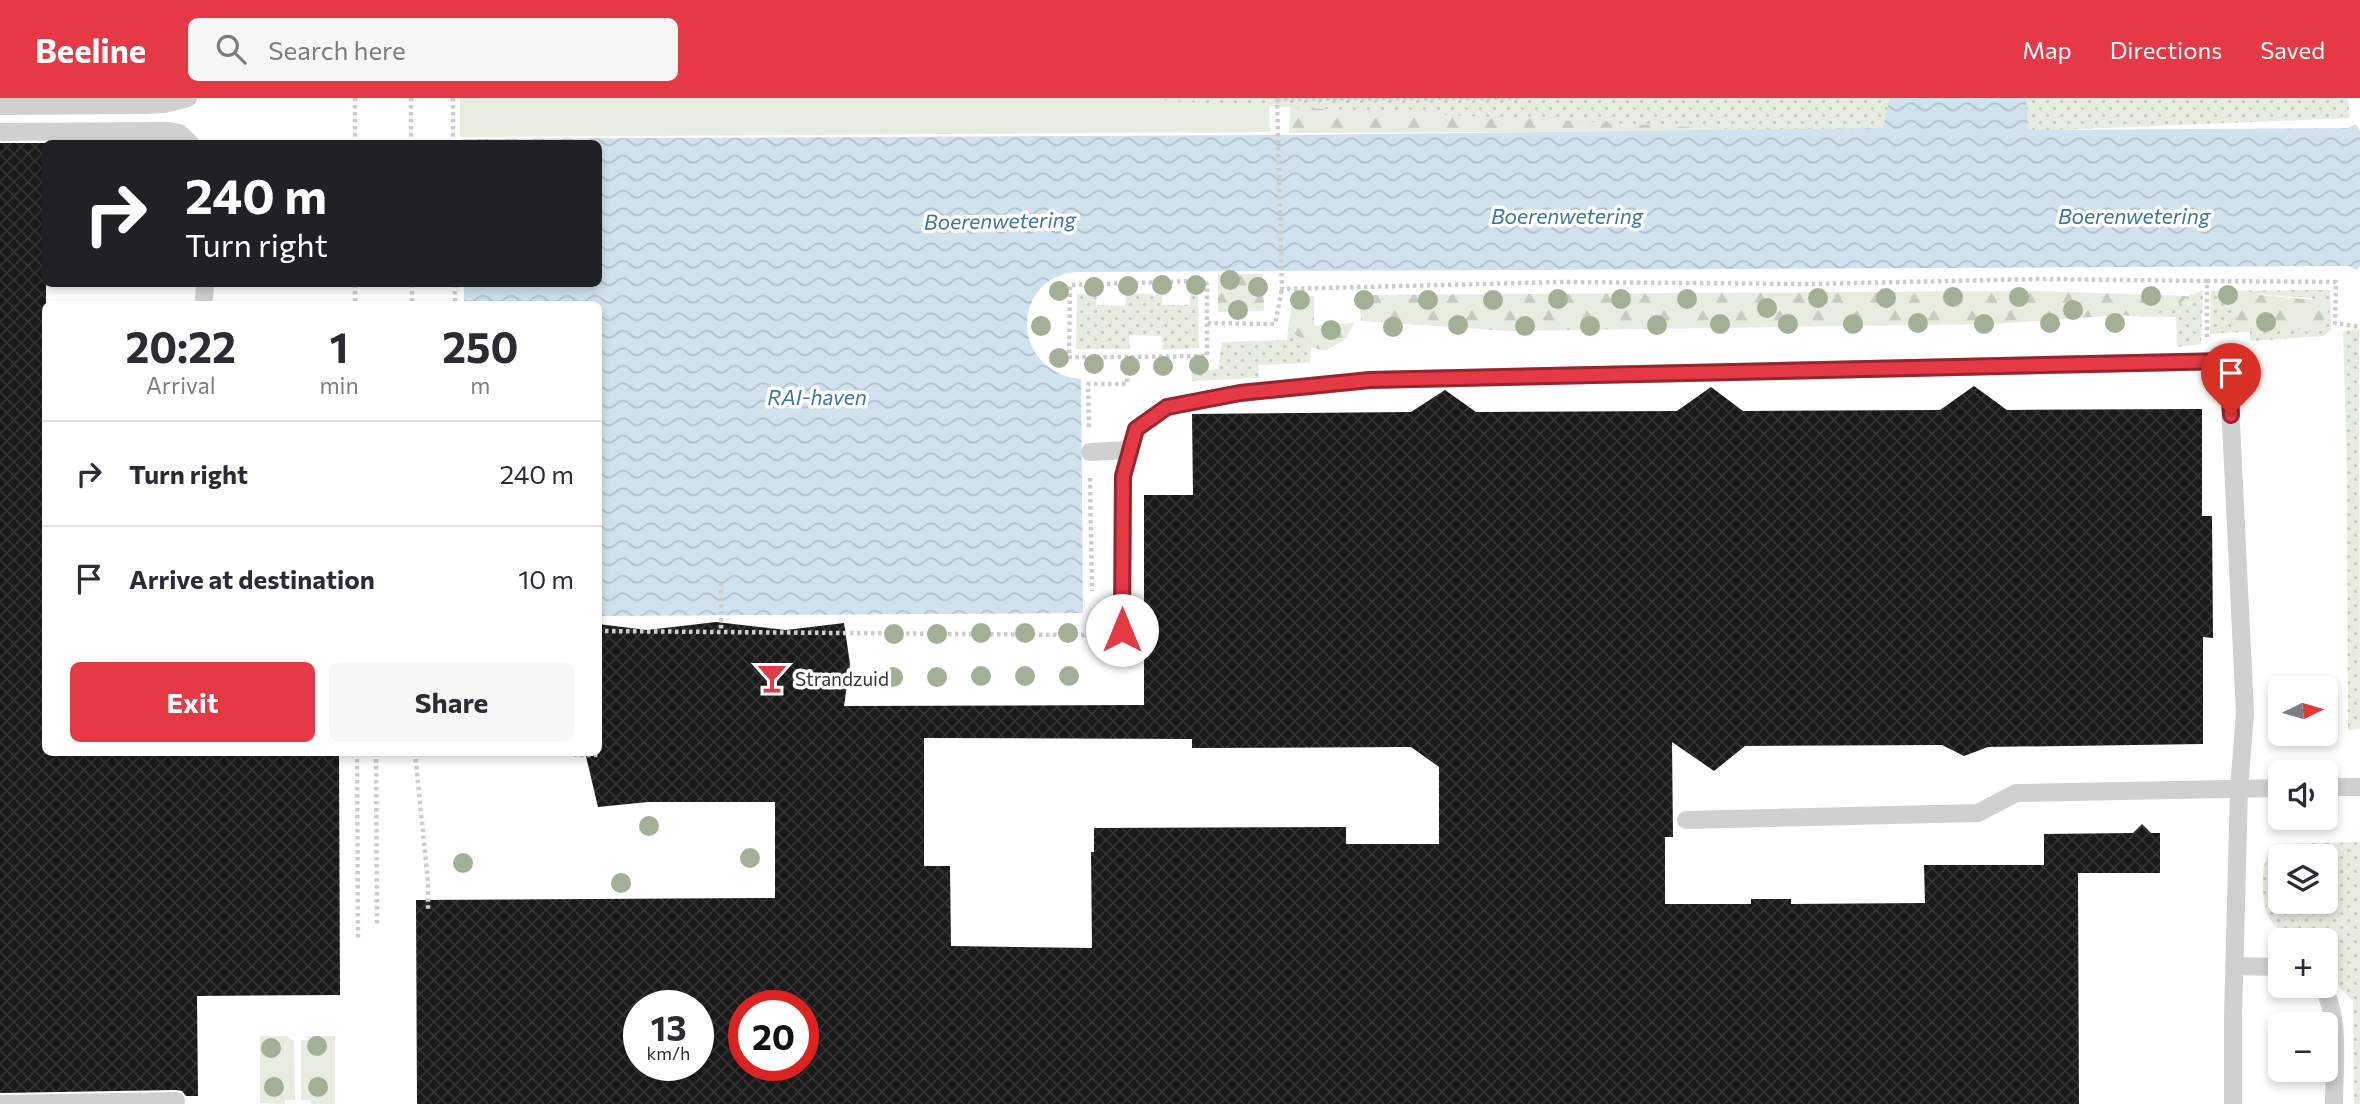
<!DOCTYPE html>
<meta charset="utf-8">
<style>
body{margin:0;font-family:Commissioner,sans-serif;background:#f7f7f7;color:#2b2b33;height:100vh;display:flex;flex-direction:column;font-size:26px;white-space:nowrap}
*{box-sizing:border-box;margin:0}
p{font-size:23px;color:#7c7c81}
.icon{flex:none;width:38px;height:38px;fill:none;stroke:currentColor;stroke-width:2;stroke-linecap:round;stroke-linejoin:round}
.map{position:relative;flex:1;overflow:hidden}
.sheet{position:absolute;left:42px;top:203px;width:560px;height:455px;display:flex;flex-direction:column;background:#fff;border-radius:10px;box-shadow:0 4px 10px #0003}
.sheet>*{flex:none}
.guide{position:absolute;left:42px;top:42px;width:560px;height:147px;border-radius:10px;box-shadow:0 4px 10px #0003;background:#202124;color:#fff;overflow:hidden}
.needle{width:46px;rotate:85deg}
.controls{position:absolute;left:2268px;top:578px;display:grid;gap:14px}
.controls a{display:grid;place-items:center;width:70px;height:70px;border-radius:10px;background:#fff;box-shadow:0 4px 10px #0003;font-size:35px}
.speed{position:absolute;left:623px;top:892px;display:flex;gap:14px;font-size:35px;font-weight:700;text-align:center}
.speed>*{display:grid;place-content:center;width:91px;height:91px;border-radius:50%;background:#fff;box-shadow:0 4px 10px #0003;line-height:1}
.speed small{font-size:18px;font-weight:400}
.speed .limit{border:10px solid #d22;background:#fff;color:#111}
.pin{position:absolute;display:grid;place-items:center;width:60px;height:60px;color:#fff;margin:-72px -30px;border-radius:50% 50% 50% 0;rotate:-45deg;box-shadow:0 0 7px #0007}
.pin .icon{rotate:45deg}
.me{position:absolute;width:77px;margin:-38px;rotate:0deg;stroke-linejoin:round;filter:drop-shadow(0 0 5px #0008)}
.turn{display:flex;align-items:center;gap:24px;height:147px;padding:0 28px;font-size:32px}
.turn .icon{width:91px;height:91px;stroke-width:2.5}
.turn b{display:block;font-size:49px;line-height:60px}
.eta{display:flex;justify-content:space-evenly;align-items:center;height:119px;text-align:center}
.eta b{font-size:42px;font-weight:700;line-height:49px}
.cta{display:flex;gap:14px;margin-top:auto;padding:14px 28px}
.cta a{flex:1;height:80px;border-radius:10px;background:#e63946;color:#fff;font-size:28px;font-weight:700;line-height:80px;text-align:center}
.cta a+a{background:#f7f7f7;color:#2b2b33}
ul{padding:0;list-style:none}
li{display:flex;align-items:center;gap:21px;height:105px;padding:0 28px;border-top:2px solid #e1e1e2}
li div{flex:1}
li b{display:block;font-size:26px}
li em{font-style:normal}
header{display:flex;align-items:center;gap:42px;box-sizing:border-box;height:98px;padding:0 35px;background:#e63946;color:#fff}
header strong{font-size:33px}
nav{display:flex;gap:38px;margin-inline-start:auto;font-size:24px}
.search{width:490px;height:63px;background:#f7f7f7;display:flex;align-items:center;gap:18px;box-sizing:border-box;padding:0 24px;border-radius:10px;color:#7c7c81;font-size:26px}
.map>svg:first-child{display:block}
</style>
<header>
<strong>Beeline</strong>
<div class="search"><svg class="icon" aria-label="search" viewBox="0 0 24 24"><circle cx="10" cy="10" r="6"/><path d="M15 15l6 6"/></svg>Search here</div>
<nav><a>Map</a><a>Directions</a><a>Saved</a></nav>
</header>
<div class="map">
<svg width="2360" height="1006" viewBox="0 0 2360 1006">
<defs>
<pattern id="forest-firs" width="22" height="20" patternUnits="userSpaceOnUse" patternTransform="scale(1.75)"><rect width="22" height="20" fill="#e6ecdf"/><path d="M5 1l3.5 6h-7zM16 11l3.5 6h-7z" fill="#c6cbc0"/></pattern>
<pattern id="park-dots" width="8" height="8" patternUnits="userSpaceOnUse" patternTransform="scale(1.75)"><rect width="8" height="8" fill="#e6ecdf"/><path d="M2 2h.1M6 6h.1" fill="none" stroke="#c6cbc0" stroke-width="1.8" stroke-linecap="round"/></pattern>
<pattern id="water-waves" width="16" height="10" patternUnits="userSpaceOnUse" patternTransform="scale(1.75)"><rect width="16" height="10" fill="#cfe2ee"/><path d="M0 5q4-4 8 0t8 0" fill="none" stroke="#b2c2cd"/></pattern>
<pattern id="building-cross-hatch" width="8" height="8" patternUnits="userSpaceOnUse" patternTransform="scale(1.75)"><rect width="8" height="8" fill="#1a1a1a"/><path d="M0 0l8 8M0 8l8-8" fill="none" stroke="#333"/></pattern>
</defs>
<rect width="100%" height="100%" fill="#fff"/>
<g fill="#e6ecdf">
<polygon points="460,0 1269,0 1270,34 463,39 460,38"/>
<polygon points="260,938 288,938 289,941 294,942 295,1002 285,1002 285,1006 260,1005"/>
<polygon points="308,938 335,938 335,1006 311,1006 310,1002 301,1002 301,942 307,942"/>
</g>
<g fill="url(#forest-firs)">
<polygon points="1291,0 1835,0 1884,30 1755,33 1289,35"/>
<polygon points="1218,176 1263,176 1264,213 1218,214"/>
<polygon points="2034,193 2188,198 2181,205 2145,219 2119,217 1995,226 1508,233 1361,223 1359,197"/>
<polygon points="2224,194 2316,202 2328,207 2328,219 2323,231 2242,234"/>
<polygon points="1314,198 1314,228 1354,225 1346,241 1325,253 1311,249 1288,231 1293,199"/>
</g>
<g fill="url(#park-dots)" fill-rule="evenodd">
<polygon points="1107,0 2348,0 2350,20 1888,39"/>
<polygon points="2203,192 2201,246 2177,249 2176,219 2145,219 2181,205 2188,198"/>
<polygon points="2330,192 2331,232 2324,238 2250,243 2250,233 2323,231 2328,219 2328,207 2310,200 2225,194 2242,234 2210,236 2211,193"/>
<polygon points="1126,195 1162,197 1162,207 1190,207 1190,196 1198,196 1199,250 1162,252 1162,238 1129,237 1130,251 1076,251 1077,196 1097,196 1096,207 1125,208"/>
<polygon points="1288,231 1311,249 1310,265 1258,267 1259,280 1192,283 1190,260 1196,262 1198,273 1218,271 1222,244 1287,242"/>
<polygon points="2359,231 2360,631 2348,632 2347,368 2343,233"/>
<path d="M2360 744V1006H2354L2353 903 2326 876V842H2291C2283 835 2273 827 2268 818 2261 803 2259 755 2276 746ZM2280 758H2326V803H2280Z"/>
</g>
<path fill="url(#water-waves)" d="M1890 0H2026L2028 32 2348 30 2356 26 2360 33V168L2357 172 2349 168 1076 174C1010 180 1010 274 1081 281L1083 515 599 518 598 206H464V186H598V46H463V41L1289 37 1883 30Z"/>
<g fill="url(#building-cross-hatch)" fill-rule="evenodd">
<polygon points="0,45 46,45 46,654 339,654 340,897 197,898 198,998 186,998 182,993 176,992 0,995"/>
<path d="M1974 288 2007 312 2202 311V418H2212L2213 540 2203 539V646L1988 649 1964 658 1942 647 1745 648 1714 673 1672 644 1673 739H1665V806H1751V801H1791V806L1925 805 1924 767H2044V736L2133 735 2142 726 2151 735H2160V775H2078L2079 1006H417L416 802 775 800V704H648L598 709 585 654H598V526L647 532 716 524 786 532 844 525 850 566 844 608 1144 607V397H1193L1192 316 1411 314 1445 292 1476 314 1677 313 1711 289 1743 313 1940 312ZM924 640 1192 641V650L1411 649 1439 669V746H1346V729L1094 730V754H1091L1092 850 951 848 950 768H924ZM639 908H698V968H639ZM744 908H803V968H744Z"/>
</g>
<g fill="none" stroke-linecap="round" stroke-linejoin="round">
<g stroke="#cdcdcd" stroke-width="4.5" stroke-dasharray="3.5 3.5" stroke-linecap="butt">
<polyline points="355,0 355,46"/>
<polyline points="411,0 411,46"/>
<polyline points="453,0 453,46"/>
<polyline points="1277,0 1282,191 1560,184 1812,186 2039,181 2207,183 2207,239"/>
<polyline points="1277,1 1522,0"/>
<polyline points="2207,183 2336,184 2335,225 2360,229"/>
<polyline points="355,186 355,206"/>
<polyline points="412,186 412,206"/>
<polyline points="455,186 455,206"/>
<polyline points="1128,259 1069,259 1070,187 1196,183 1207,186 1207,225 1275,226 1282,191"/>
<polyline points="1089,329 1088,286 1127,286 1128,259 1207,258 1207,225"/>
<polyline points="1090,380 1092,493"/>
<polyline points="721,485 721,534"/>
<polyline points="598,533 1084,537 1092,530 1092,527"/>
<polyline points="357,654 358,840"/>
<polyline points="376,654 377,829"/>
<polyline points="415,654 428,785 428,813"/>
<polyline points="576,654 576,657 600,657"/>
</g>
<g stroke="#d0d0d0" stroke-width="18">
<polyline points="0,8 145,7 164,6 188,0"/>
<polyline points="0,34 169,33 179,35 191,46"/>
<polyline points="204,200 205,186"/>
<polyline points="1090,354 1130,352"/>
<polyline points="1122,532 1123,378 1136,331 1167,309 1240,295 1370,282 2228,263 2245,615 2239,691 2233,919 2233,1006"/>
<polyline points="2326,689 2360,689"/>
<polyline points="1686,722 1978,715 2016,695 2280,690"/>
<polyline points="2234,868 2280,869"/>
<path d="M2322 887C2341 921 2334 968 2334 1006"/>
<polyline points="0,1006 176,1003"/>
</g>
</g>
<g fill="#a2b095">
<circle cx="1230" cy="182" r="10"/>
<circle cx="1162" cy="187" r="10"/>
<circle cx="1196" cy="187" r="10"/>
<circle cx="1128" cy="188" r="10"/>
<circle cx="1094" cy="189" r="10"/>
<circle cx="1258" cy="189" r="10"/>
<circle cx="1059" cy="193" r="10"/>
<circle cx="2228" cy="197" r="10"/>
<circle cx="2151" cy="198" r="10"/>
<circle cx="1953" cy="199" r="10"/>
<circle cx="2019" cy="199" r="10"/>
<circle cx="1818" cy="200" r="10"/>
<circle cx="1886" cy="200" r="10"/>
<circle cx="1558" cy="201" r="10"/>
<circle cx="1621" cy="201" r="10"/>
<circle cx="1687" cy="201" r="10"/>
<circle cx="1300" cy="202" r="10"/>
<circle cx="1364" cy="202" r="10"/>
<circle cx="1428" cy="202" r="10"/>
<circle cx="1493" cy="202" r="10"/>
<circle cx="1767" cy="210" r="10"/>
<circle cx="1238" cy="212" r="10"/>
<circle cx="2073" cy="212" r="10"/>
<circle cx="2266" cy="224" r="10"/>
<circle cx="1918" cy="225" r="10"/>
<circle cx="2050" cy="225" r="10"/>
<circle cx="2115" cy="225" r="10"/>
<circle cx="1720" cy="226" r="10"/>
<circle cx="1788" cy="226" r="10"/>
<circle cx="1853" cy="226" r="10"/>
<circle cx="1984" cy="226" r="10"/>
<circle cx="1458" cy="227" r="10"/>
<circle cx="1657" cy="227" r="10"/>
<circle cx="1041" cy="228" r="10"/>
<circle cx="1525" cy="228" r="10"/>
<circle cx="1590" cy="228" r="10"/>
<circle cx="1393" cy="229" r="10"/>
<circle cx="1331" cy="232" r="10"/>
<circle cx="1059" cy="260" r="10"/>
<circle cx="1094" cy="266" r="10"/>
<circle cx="1199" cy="267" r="10"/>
<circle cx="1130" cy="268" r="10"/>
<circle cx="1163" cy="268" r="10"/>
<circle cx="981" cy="535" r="10"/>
<circle cx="1025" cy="535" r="10"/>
<circle cx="1068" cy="535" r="10"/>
<circle cx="894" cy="536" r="10"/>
<circle cx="937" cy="536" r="10"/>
<circle cx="981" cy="578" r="10"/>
<circle cx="1025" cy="578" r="10"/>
<circle cx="1069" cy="578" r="10"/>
<circle cx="893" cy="579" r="10"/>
<circle cx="937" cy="579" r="10"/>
<circle cx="649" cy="728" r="10"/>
<circle cx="750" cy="760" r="10"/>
<circle cx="463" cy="765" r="10"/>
<circle cx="621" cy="785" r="10"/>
<circle cx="317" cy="948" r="10"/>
<circle cx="271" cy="950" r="10"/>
<circle cx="274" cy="989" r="10"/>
<circle cx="318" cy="989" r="10"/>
</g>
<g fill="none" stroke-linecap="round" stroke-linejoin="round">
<g stroke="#96252e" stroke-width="18">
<polyline id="route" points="1122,532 1123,378 1136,331 1167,309 1240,295 1370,282 2228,263 2231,317"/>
</g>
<use href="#route" stroke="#e63946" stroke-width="12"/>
</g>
<defs>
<g id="bar-bare" transform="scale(2.415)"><path d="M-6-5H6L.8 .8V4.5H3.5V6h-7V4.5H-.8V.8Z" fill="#e63946" stroke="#fff" stroke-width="2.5" paint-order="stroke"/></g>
</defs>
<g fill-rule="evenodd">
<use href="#bar-bare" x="772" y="580"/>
</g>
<g text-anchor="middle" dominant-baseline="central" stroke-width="7" stroke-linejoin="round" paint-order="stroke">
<g font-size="19" fill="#333" stroke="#fff" text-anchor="start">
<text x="795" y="580">Strandzuid</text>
</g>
<g font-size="21" font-style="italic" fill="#3f7597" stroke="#fff">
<text x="1567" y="117">Boerenwetering</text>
<text x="2134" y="117">Boerenwetering</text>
<text transform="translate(1000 122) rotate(-1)">Boerenwetering</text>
<text x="817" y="298">RAI-haven</text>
</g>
</g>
</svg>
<div class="controls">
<a><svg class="needle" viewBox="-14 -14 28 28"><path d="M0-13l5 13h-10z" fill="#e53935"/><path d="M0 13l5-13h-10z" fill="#7c7c81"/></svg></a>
<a><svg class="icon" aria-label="sound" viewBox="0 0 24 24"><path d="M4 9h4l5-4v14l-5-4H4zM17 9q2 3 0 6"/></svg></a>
<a><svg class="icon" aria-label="layers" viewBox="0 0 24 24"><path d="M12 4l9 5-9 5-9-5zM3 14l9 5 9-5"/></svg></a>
<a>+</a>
<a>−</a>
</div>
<div class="speed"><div>13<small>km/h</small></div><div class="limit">20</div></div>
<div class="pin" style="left:2231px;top:317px;background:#d93025"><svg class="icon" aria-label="arrive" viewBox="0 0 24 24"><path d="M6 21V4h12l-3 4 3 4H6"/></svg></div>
<svg class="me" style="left:1122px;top:532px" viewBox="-20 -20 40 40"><circle r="19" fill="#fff"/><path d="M0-13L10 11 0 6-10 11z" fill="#e63946"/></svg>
<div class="guide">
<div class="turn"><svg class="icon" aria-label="right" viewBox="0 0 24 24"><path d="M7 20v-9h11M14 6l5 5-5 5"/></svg><div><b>240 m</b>Turn right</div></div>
</div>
<section class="sheet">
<div class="eta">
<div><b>20:22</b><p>Arrival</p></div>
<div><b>1</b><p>min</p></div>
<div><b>250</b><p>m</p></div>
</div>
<ul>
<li><svg class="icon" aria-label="right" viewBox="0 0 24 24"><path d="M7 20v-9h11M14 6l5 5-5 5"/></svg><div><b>Turn right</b></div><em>240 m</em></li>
<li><svg class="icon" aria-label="arrive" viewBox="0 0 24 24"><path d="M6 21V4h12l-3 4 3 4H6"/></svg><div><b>Arrive at destination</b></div><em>10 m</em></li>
</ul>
<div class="cta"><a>Exit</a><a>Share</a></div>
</section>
</div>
